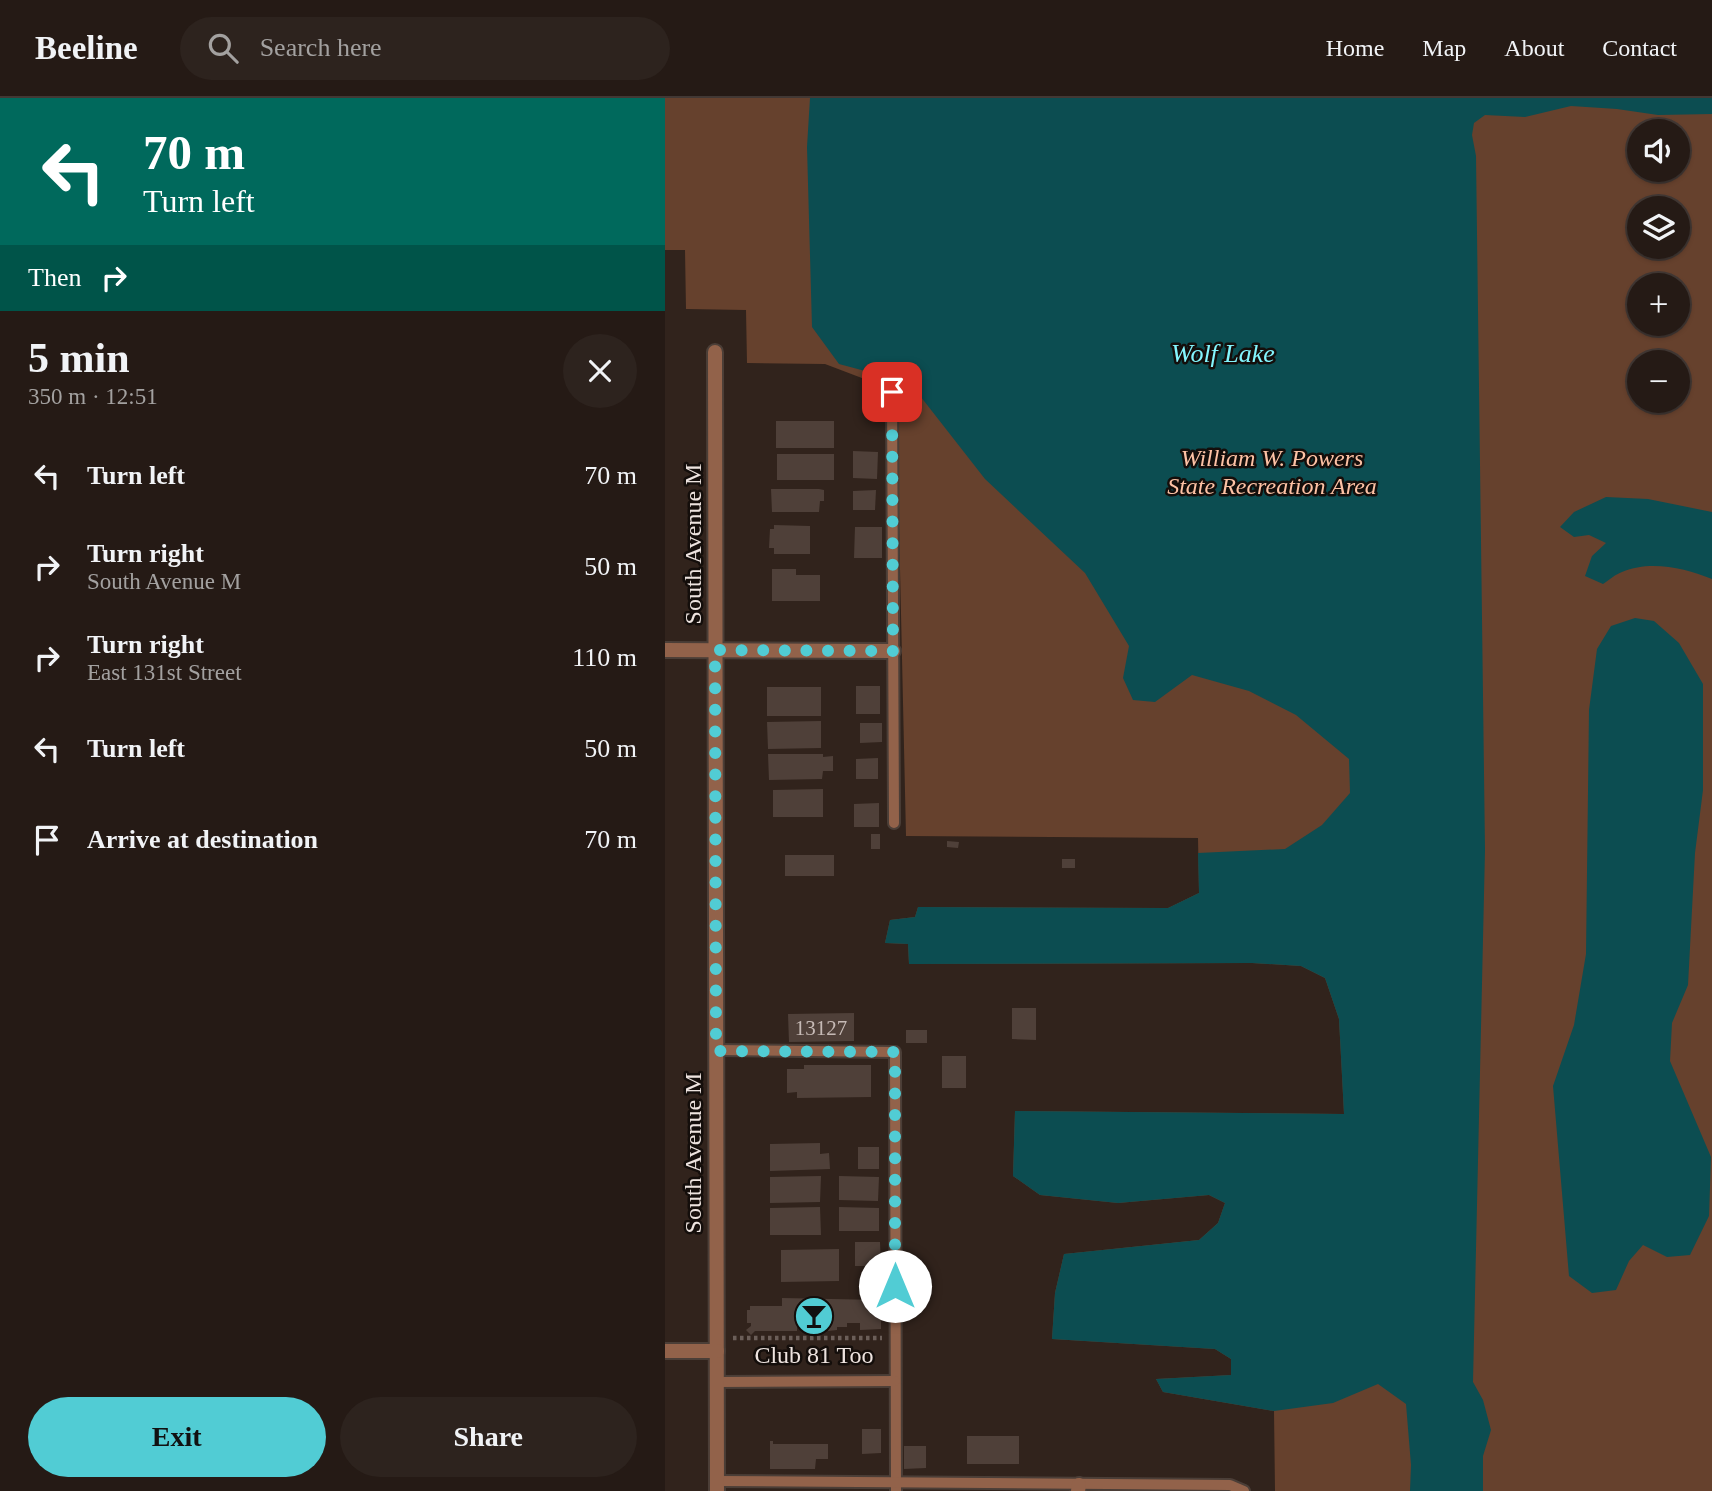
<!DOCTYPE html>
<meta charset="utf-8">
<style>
body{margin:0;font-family:Georgia,serif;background:#2d231e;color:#f1f3f6;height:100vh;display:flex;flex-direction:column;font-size:26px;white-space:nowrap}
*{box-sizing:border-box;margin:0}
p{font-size:23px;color:#a3a1a0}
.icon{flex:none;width:38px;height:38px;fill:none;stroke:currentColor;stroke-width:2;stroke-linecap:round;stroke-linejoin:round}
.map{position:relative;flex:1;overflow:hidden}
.panel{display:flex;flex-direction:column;background:#251a15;width:665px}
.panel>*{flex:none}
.hud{background:#00695c;color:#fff;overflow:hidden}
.controls{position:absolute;left:962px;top:21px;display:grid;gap:14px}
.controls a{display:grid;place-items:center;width:63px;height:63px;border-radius:50%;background:#251a15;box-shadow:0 2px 5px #0004,0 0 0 2px #423834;font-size:35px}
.pin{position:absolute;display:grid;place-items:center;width:60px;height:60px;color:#fff;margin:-30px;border-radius:14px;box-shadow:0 4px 10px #0006}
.me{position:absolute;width:77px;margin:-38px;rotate:0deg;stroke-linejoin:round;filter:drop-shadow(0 0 5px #0008)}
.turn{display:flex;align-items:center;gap:24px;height:147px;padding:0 28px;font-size:32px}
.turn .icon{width:91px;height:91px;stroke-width:2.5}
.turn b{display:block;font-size:49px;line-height:60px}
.then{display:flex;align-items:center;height:66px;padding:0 28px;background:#0003;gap:14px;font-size:26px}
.round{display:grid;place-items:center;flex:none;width:74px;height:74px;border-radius:37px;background:#2d231e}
.overview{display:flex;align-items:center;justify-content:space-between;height:119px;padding:0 28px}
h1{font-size:42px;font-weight:600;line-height:52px}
.primary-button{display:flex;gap:14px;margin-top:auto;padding:14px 28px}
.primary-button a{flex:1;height:80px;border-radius:42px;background:#51ccd4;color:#111;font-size:28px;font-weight:600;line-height:80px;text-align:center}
.primary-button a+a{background:#2d231e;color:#f1f3f6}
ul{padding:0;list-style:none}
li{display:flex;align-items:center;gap:21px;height:91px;padding:0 28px}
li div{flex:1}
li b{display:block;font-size:26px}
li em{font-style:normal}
header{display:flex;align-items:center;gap:42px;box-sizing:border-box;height:98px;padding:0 35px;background:#251a15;border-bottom:2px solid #423834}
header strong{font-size:33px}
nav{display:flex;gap:38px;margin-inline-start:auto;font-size:24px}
.search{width:490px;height:63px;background:#2d231e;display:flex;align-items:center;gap:18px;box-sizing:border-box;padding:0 24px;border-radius:38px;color:#a3a1a0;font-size:26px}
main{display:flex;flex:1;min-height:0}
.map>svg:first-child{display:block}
</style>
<header>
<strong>Beeline</strong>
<div class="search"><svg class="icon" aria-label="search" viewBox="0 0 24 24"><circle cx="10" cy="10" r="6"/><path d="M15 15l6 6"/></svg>Search here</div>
<nav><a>Home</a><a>Map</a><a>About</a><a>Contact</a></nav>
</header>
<main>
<section class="panel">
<div class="hud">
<div class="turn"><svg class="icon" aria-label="left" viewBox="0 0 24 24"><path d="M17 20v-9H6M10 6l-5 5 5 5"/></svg><div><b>70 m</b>Turn left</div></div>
<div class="then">Then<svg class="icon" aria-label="right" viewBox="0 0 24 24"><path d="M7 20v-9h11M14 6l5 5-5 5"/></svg></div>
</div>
<div class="overview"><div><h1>5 min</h1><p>350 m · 12:51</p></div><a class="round"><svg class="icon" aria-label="close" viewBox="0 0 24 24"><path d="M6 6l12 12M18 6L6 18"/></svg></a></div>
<ul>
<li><svg class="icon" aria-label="left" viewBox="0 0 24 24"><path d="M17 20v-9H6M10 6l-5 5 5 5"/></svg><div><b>Turn left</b></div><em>70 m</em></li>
<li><svg class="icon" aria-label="right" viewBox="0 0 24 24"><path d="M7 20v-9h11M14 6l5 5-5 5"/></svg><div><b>Turn right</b><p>South Avenue M</p></div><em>50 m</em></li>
<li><svg class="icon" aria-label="right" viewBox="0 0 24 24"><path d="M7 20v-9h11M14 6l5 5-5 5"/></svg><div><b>Turn right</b><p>East 131st Street</p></div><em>110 m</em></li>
<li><svg class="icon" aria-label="left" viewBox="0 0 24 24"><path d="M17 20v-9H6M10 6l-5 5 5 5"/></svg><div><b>Turn left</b></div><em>50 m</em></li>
<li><svg class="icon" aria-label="arrive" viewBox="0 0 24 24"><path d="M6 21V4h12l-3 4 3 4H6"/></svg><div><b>Arrive at destination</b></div><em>70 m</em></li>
</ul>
<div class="primary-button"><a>Exit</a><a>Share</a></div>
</section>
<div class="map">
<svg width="1047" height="1393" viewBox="0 0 1047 1393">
<rect width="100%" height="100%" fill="#31231c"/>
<path fill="#66412d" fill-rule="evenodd" d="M0 0H1047V1393H610L609 1313 498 1294 491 1281 566 1277V1261L550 1251 387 1241 390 1195 399 1156 534 1142 553 1125 560 1105 544 1097 453 1105 375 1097 348 1078 350 1013 679 1016 674 921 660 880 636 868 587 865 244 866 243 846 220 845 225 822 250 819 253 809 503 810 534 795 533 740 241 738 231 293 160 266 82 265 81 212 21 211 20 152H0ZM975 33H1013V72H975ZM975 110H1013V149H975ZM975 187H1013V226H975ZM975 264H1013V303H975Z"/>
<g fill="#0c4d51">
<polygon points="145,0 1047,0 1047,16 993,17 952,11 906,8 860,19 820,17 809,25 807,37 811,58 820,752 808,1284 818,1302 826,1332 818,1358 818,1393 745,1393 746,1367 741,1306 713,1286 668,1305 609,1313 498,1294 491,1281 566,1277 566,1261 550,1251 387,1241 390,1195 399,1156 534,1142 553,1125 560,1105 544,1097 453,1105 375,1097 348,1078 350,1013 679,1016 674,921 660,880 636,868 587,865 244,866 243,846 220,845 225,822 250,819 253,809 503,810 534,795 533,755 620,751 657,727 685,695 684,661 631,617 584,593 527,577 490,604 468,602 458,580 464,548 420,475 320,381 245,285 174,266 147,229 142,49"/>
<path d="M941 399 983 401 1047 414V481C1020 470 985 462 957 474 951 476 944 482 938 486L920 478 927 458 941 445 924 437 909 439 895 429 909 414Z"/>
<polygon points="970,520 989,523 1014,545 1038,586 1038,692 1030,755 1023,887 1007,925 1005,963 1046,1059 1044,1118 1025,1157 1002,1159 978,1147 964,1163 951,1192 927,1195 904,1178 888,988 909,927 921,856 924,612 932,551 946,528"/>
</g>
<g fill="#4f4039">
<rect x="111" y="323" width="58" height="27"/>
<polygon points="188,353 213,354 212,381 188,380"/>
<rect x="112" y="356" width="57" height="26"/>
<polygon points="106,391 154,391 159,392 159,403 155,403 154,414 107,414"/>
<polygon points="211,392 210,412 188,412 188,393"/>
<polygon points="109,427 145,428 145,456 109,456 109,450 104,450 105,431 109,431"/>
<polygon points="190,429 217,429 217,460 189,460"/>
<polygon points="107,471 131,471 131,477 155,477 155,503 107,503"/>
<rect x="191" y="588" width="24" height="28"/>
<rect x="102" y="589" width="54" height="29"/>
<polygon points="156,623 156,650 103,651 102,624"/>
<polygon points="195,625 217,625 217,644 195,645"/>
<polygon points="103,656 158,656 158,659 168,658 168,673 158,673 157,681 104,682"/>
<polygon points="213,660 213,681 191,681 191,661"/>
<polygon points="158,691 158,719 108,719 108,692"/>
<polygon points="214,705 214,729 189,729 189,706"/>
<rect x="206" y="736" width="9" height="15"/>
<polygon points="282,743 294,744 293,750 282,749"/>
<rect x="120" y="757" width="49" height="21"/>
<rect x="397" y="761" width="13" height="9"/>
<polygon points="347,910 371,910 371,942 347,941"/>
<polygon points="189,915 189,943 124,944 123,916"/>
<rect x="241" y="932" width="21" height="13"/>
<rect x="277" y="958" width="24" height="32"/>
<polygon points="139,967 206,967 206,999 132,1000 132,994 122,995 122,971 139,971"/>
<polygon points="155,1045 155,1056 164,1055 165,1071 105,1073 105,1046"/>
<rect x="193" y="1049" width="21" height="22"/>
<polygon points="156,1078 155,1104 105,1105 105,1079"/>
<polygon points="174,1078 214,1079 213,1103 174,1102"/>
<polygon points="155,1109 156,1137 105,1137 105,1110"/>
<polygon points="174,1109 214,1110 214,1133 174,1133"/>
<polygon points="190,1144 215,1144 216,1168 190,1168"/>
<polygon points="174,1151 174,1183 116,1184 116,1152"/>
<polygon points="117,1200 216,1202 216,1231 195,1232 195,1225 182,1225 182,1229 172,1229 172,1232 163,1233 163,1228 152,1228 152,1233 146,1233 146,1227 140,1228 139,1232 132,1229 132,1233 90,1233 86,1237 81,1232 86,1228 86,1225 82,1225 82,1212 85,1212 85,1208 117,1208"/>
<polygon points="197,1331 216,1331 216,1355 197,1356"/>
<rect x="302" y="1338" width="52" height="28"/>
<polygon points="105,1343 108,1343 108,1346 163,1346 163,1361 151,1361 150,1371 105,1371"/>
<polygon points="239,1348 261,1348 261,1370 239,1371"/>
</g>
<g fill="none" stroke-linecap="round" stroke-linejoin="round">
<g stroke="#4b3e37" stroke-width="14">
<g id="service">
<polyline points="227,294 229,725"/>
<polyline points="51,952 230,954 231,1393"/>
<polyline points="52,1284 230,1283"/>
<polyline points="52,1383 565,1387 579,1393"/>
</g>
</g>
<g stroke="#4b3e37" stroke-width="18">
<g id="minor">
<polyline points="50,254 52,1393"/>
<polyline points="0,552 228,553"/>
<polyline points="0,1253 52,1253"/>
<polyline points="413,1393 414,1387"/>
</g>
</g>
<polyline stroke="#6b5e58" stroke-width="4.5" stroke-dasharray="3.5 3.5" stroke-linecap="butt" points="68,1240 217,1240"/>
<use href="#service" stroke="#92624a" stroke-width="10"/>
<use href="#minor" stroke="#92624a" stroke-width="14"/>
</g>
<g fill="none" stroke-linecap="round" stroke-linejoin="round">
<polyline stroke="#51ccd4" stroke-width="12" stroke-dasharray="0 21.6" points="227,294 228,553 50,552 51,953 230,954 230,1188"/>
</g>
<defs>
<g id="bar-disc" transform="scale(2.0125)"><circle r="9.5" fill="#51ccd4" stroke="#140e0b"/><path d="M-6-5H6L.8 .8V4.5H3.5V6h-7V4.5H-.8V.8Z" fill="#111"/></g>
</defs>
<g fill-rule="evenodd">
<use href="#bar-disc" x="149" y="1218"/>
</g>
<g text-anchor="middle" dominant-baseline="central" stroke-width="5" stroke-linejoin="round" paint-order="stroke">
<g font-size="21" fill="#c6bab6">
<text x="156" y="930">13127</text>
</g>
<g font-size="24" font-style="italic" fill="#fdc2a5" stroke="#140e0b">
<text x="607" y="360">William W. Powers<tspan x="607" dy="28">State Recreation Area</tspan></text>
</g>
<g font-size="24" fill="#ede3df" stroke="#140e0b">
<text transform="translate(28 446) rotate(-90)">South Avenue M</text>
<text transform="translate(28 1055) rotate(-90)">South Avenue M</text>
</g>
<g font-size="24" fill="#ede3df" stroke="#140e0b">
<text x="149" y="1257">Club 81 Too</text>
</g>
<g font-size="26" font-style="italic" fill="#83f5fd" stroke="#140e0b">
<text x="558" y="255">Wolf Lake</text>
</g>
</g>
</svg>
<div class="controls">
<a><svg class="icon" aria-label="sound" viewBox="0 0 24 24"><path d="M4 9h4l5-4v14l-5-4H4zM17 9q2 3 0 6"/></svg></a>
<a><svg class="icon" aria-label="layers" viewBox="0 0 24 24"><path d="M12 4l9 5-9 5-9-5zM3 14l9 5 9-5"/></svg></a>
<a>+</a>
<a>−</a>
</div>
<div class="pin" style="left:227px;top:294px;background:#d93025"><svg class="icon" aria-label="arrive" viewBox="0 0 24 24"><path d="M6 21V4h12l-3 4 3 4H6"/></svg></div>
<svg class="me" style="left:230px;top:1188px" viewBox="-20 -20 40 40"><circle r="19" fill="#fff"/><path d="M0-13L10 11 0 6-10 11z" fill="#51ccd4"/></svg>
</div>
</main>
